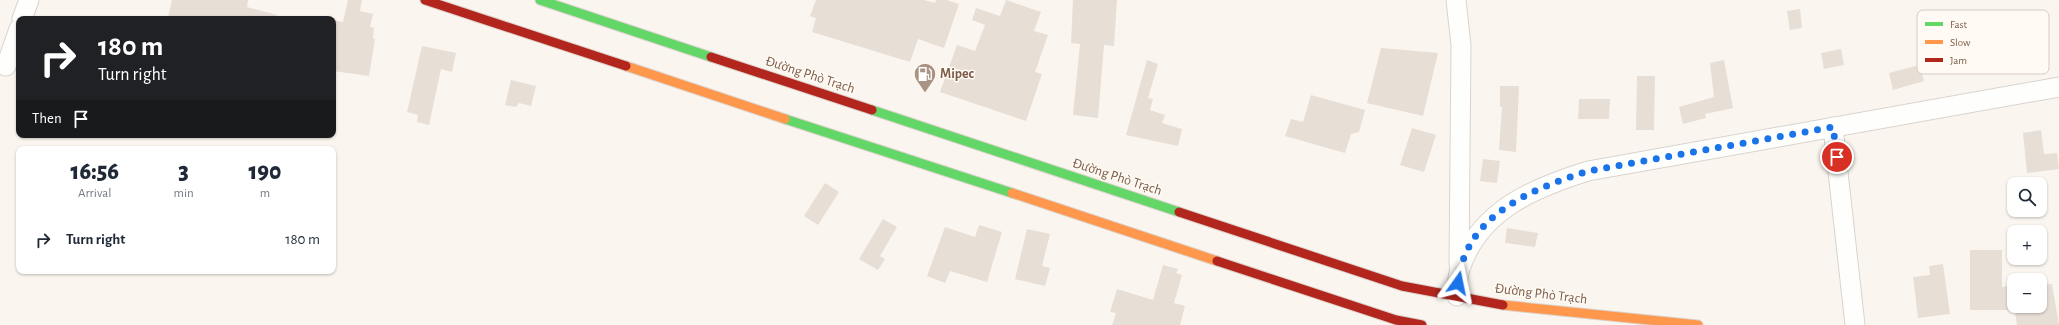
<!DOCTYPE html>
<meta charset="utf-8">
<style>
body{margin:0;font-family:"Alegreya Sans",sans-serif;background:#f2f2f3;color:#1f2937;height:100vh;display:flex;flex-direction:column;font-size:15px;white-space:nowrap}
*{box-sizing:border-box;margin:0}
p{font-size:13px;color:#747a83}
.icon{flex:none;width:22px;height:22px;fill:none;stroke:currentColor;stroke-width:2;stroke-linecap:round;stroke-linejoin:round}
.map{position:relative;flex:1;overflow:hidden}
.panel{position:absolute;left:16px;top:146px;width:320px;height:128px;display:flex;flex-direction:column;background:#fff;border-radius:8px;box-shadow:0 1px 3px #0004}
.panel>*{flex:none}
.guide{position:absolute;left:16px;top:16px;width:320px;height:122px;border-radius:8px;box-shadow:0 1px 3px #0004;background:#202124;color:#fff;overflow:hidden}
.fabs{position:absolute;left:2007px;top:177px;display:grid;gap:8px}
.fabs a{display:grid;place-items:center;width:40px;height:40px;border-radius:8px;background:#fff;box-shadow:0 1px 3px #0004;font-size:20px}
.pin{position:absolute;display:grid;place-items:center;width:34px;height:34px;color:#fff;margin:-17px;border:2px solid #fff;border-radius:50%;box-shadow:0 1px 4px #0007}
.me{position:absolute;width:44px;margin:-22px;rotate:12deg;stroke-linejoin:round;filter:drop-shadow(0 0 3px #0008)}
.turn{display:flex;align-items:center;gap:14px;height:84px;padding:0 16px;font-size:18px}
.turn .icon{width:52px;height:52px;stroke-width:2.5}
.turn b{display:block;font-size:28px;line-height:34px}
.then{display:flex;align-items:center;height:38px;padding:0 16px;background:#0003;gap:8px;font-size:15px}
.eta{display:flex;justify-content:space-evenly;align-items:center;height:68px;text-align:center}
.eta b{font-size:24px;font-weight:800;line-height:28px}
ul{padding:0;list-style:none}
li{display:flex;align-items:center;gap:12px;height:52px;padding:0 16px}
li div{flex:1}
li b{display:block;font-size:15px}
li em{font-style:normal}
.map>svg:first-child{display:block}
</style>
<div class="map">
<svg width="2059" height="325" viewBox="0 0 2059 325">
<rect width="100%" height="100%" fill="#faf6ef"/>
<g fill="#e7ded6">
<polygon points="172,0 248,0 247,7 277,15 277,19 174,19 168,18"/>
<polygon points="348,0 362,0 360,11 373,14 370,27 374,28 373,38 375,39 369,76 333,71 333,20 343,22"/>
<polygon points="816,0 924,0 935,3 936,0 947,0 959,4 944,48 918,39 910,62 812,32 816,18 810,16"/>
<polygon points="1006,0 1041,12 1034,31 1048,35 1035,72 1042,74 1026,121 940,92 957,45 975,51 985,25 972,20 976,8 1000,16"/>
<polygon points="1073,0 1117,0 1114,46 1104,45 1098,118 1073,115 1080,44 1071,43"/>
<polygon points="1800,9 1802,28 1790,30 1787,11"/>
<polygon points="422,46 456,53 452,72 441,69 429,125 417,122 418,115 407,112"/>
<polygon points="1381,48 1438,53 1423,116 1367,103"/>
<polygon points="1841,49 1844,65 1824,69 1821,53"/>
<polygon points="1147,60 1158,64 1148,98 1153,99 1150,110 1165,115 1162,123 1182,129 1178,146 1126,135"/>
<polygon points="1724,60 1733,108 1705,114 1706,118 1683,124 1679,107 1714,97 1710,63"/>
<polygon points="1919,65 1924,81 1893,90 1889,73"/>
<polygon points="1637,76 1655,76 1654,130 1636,130"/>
<polygon points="511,80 536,86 531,106 519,103 516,107 505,105"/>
<polygon points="1500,86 1519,86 1516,152 1499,150 1502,107 1500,107"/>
<polygon points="1311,95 1365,110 1359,132 1351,134 1345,153 1285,136 1291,119 1303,122"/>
<polygon points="1579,99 1610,99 1609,119 1578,119"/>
<polygon points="1412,128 1436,135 1424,172 1400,165"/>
<polygon points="2041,130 2044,154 2057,153 2059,169 2027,173 2023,133"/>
<polygon points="1483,159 1500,161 1497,183 1480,181"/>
<polygon points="825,183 839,192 818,225 804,216"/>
<polygon points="883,219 897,227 880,256 885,259 878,270 859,259"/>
<polygon points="979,225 1002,232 987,282 950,271 945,283 927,276 945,227 975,237"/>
<polygon points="1507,228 1538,233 1535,247 1505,243"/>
<polygon points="1027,229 1050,234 1042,266 1050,268 1045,286 1015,279"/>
<polygon points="1970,250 2002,250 2002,287 2014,285 2014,310 1970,310"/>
<polygon points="1943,264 1950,314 1918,318 1913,277 1930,275 1929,266"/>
<polygon points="1163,265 1178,269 1176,273 1182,275 1174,303 1185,306 1180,325 1112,325 1116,313 1110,312 1117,289 1153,300"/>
<polygon points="2052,284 2059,325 2017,325 2014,306 2040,306 2040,285"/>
</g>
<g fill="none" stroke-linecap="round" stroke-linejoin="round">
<g stroke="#dad3cd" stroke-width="21">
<g id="street">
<polyline points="1456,0 1461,45 1459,264"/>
<polyline points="22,19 29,0"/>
<polyline points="6,66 19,29"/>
<polyline points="1833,127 1855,325"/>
<path d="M1457 296C1457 288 1457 277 1460 269 1479 210 1534 188 1588 171L2059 87"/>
</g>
</g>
<g stroke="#dcd2cb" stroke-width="11">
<g id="fast">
<polyline points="540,0 711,57"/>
<polyline points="872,110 1179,212"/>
<polyline points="785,119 1012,193"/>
</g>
</g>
<g stroke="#dcd2cb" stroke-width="11">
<g id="slow">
<polyline points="626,66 785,119"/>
<polyline points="1012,193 1217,261"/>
<polyline points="1503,305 1698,325"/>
</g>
</g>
<g stroke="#dcd2cb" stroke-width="11">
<g id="jam">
<polyline points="425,0 626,66"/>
<polyline points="711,57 872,110"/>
<polyline points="1179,212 1402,286 1503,305"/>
<polyline points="1217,261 1396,320 1422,325"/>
</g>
</g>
<use href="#street" stroke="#fefefd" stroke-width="19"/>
<use href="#fast" stroke="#63d668" stroke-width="9"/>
<use href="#slow" stroke="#ff974d" stroke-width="9"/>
<use href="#jam" stroke="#b3261e" stroke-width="9"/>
</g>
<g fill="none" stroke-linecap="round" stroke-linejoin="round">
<path stroke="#1a73e8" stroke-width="7" stroke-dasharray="0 12.6" d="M1458 283C1465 215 1532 189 1588 171L1833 127 1837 157"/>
</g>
<defs>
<g id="fuel-pin" transform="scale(1.15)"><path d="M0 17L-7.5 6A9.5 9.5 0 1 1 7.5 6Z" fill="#a99384" stroke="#fffaf3"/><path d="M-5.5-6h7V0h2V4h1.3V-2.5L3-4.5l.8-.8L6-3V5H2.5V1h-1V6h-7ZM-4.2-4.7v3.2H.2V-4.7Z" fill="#fff"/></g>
</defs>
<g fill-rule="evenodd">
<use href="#fuel-pin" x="925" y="74"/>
</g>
<g text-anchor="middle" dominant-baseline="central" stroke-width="3" stroke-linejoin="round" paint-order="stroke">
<g font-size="14" font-weight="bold" fill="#7d5d4a" stroke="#fffaf3" text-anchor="start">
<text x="940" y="74">Mipec</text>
</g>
<g font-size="14" fill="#7d5d4a" stroke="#fffaf3">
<text transform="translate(810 75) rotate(18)">Đường Phò Trạch</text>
<text transform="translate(1117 177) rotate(18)">Đường Phò Trạch</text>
<text transform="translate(1541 294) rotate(7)">Đường Phò Trạch</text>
</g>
</g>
<rect x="1917" y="10" width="132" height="64" rx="6" fill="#fffaf3" stroke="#d8cbc0" stroke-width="1"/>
<rect x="1925" y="22" width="18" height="4" fill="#63d668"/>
<rect x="1925" y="40" width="18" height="4" fill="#ff974d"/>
<rect x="1925" y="58" width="18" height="4" fill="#b3261e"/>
<g font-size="11" fill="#7d5d4a">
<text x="1950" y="28">Fast</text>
<text x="1950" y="46">Slow</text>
<text x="1950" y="64">Jam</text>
</g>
</svg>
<div class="fabs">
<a><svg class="icon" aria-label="search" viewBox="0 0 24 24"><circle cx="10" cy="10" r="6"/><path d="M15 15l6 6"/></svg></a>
<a>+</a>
<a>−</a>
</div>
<div class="pin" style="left:1837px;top:157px;background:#d93025"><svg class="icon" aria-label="arrive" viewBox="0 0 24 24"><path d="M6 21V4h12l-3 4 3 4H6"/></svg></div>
<svg class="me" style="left:1458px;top:283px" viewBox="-20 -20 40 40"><path d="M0-17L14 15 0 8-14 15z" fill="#1a73e8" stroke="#fff" stroke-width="4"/></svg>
<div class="guide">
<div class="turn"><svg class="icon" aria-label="right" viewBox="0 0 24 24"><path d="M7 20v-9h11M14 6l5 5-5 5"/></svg><div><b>180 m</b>Turn right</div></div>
<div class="then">Then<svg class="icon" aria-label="arrive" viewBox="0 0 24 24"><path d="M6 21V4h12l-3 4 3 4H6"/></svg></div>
</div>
<section class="panel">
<div class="eta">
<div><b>16:56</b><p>Arrival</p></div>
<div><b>3</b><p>min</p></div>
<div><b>190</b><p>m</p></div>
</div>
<ul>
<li><svg class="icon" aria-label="right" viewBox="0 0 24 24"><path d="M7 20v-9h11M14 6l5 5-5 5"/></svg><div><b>Turn right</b></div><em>180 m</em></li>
</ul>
</section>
</div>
